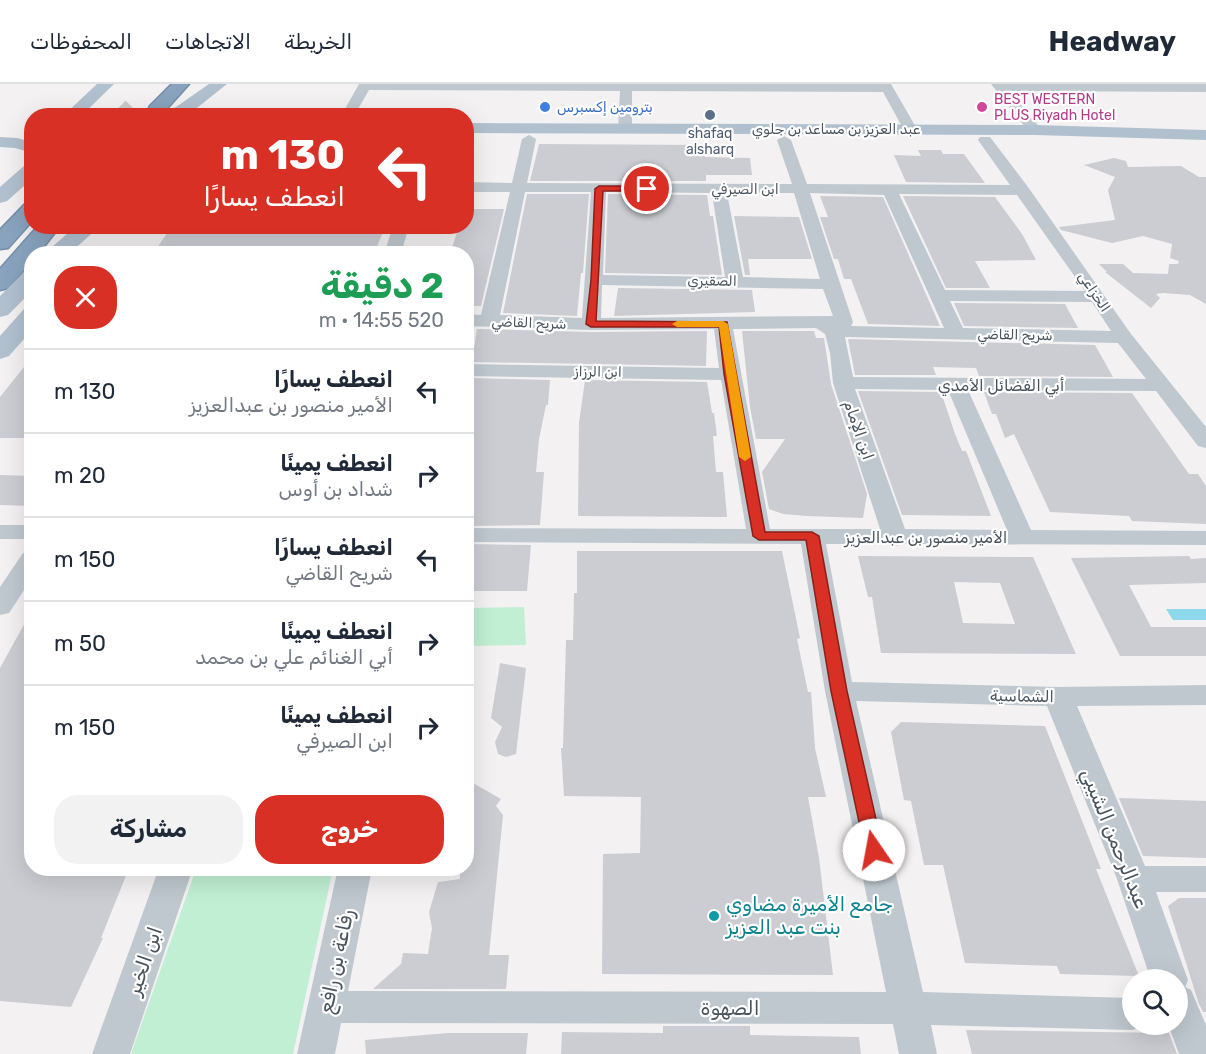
<!DOCTYPE html>
<html lang="ar">
<meta charset="utf-8">
<style>
body{margin:0;font-family:Rubik,Vazirmatn,sans-serif;background:#f2f2f3;color:#1f2937;direction:rtl;height:100vh;display:flex;flex-direction:column;font-size:22px;white-space:nowrap}
*{box-sizing:border-box;margin:0}
p{font-size:20px;color:#747a83}
.icon{flex:none;width:33px;height:33px;fill:none;stroke:currentColor;stroke-width:2;stroke-linecap:round;stroke-linejoin:round}
.map{position:relative;flex:1;overflow:hidden;direction:ltr}
.details{position:absolute;left:24px;top:162px;width:450px;height:630px;display:flex;flex-direction:column;background:#fff;border-radius:24px;box-shadow:0 6px 24px #0002;direction:rtl}
.details>*{flex:none}
.guide{position:absolute;left:24px;top:24px;width:450px;height:126px;border-radius:24px;box-shadow:0 6px 24px #0002;direction:rtl;background:#d93025;color:#fff;overflow:hidden}
.controls{position:absolute;left:1122px;top:885px;display:grid;gap:12px}
.controls a{display:grid;place-items:center;width:66px;height:66px;border-radius:50%;background:#fff;box-shadow:0 6px 24px #0002;font-size:30px}
.pin{position:absolute;display:grid;place-items:center;width:51px;height:51px;color:#fff;margin:-26px;border:3px solid #fff;border-radius:50%;box-shadow:0 2px 6px #0007}
.me{position:absolute;width:66px;margin:-33px;rotate:348deg;stroke-linejoin:round;filter:drop-shadow(0 0 4px #0008)}
.turn{display:flex;align-items:center;gap:21px;height:126px;padding:0 30px;font-size:27px}
.turn .icon{width:78px;height:78px;stroke-width:2.5}
.turn b{display:block;font-size:42px;line-height:51px}
.round{display:grid;place-items:center;flex:none;width:63px;height:63px;border-radius:24px;background:#f2f2f3}
.overview{display:flex;align-items:center;justify-content:space-between;height:102px;padding:0 30px}
h1{font-size:36px;font-weight:700;line-height:45px;color:#1e9e55}
.primary-button{display:flex;gap:12px;margin-top:auto;padding:12px 30px}
.primary-button a{flex:1;height:69px;border-radius:24px;background:#d93025;color:#fff;font-size:24px;font-weight:700;line-height:69px;text-align:center}
.primary-button a+a{background:#f2f2f3;color:#1f2937}
ul{padding:0;list-style:none}
li{display:flex;align-items:center;gap:18px;height:84px;padding:0 30px;border-top:2px solid #e0e1e3}
li div{flex:1}
li b{display:block;font-size:22px}
li em{font-style:normal}
header{display:flex;align-items:center;gap:36px;box-sizing:border-box;height:84px;padding:0 30px;background:#fff;border-bottom:2px solid #e0e1e3}
header strong{font-size:28px}
nav{display:flex;gap:33px;margin-inline-start:auto;font-size:21px}
.map>svg:first-child{display:block}
</style>
<header>
<strong>Headway</strong>
<nav><a>الخريطة</a><a>الاتجاهات</a><a>المحفوظات</a></nav>
</header>
<div class="map">
<svg width="1206" height="970" viewBox="0 0 1206 970">
<rect width="100%" height="100%" fill="#f3f1f1"/>
<g fill="#c0efd3">
<polygon points="524,523 526,561 467,562 467,524"/>
<polygon points="196,785 333,785 293,970 131,970"/>
</g>
<polygon fill="#8ed8ec" points="1166,525 1206,525 1206,536 1173,536"/>
<g fill="#cbcdd3" fill-rule="evenodd">
<polygon points="539,60 705,61 705,73 750,74 752,91 706,91 706,97 530,97"/>
<polygon points="918,66 941,66 943,70 964,70 985,99 906,98 894,71 921,72"/>
<polygon points="1114,74 1126,77 1128,83 1181,82 1199,93 1206,93 1206,220 1190,211 1163,209 1156,210 1160,214 1151,224 1105,188 1107,188 1099,180 1123,180 1133,189 1168,190 1169,180 1178,180 1179,177 1170,174 1172,160 1143,152 1112,159 1061,146 1059,143 1115,136 1108,106 1115,93 1084,81"/>
<polygon points="527,110 589,110 583,189 581,189 577,232 503,229"/>
<polygon points="608,110 707,111 710,132 713,132 722,191 605,189"/>
<polygon points="820,112 883,113 940,242 868,240 851,195 844,195 838,175 834,175 820,133 828,133"/>
<polygon points="903,112 995,113 1022,150 1036,176 975,177 990,204 946,204"/>
<polygon points="466,125 504,125 480,226 481,222 466,222 466,170 450,170 459,142 466,142"/>
<polygon points="734,132 799,133 812,175 748,175 750,191 745,191"/>
<polygon points="216,142 268,142 385,143 374,170 153,170 171,143"/>
<polygon points="618,204 752,206 755,228 614,232"/>
<polygon points="954,219 1065,220 1078,244 964,242"/>
<polygon points="477,245 591,248 707,247 706,282 472,278"/>
<polygon points="742,247 814,247 816,254 824,254 831,300 867,410 863,434 807,432 783,430 769,425 762,388 785,355 756,355 750,323"/>
<polygon points="848,255 1095,261 1113,293 979,292 976,284 933,283 936,291 855,291"/>
<polygon points="32,273 32,354 0,354 0,313"/>
<polygon points="470,294 550,296 548,321 546,321 539,355 536,388 544,388 540,441 466,442 466,313"/>
<polygon points="585,296 707,298 712,329 714,329 717,352 713,352 716,388 723,388 727,433 578,432 579,339"/>
<polygon points="858,307 941,308 955,350 962,367 966,367 991,432 902,431"/>
<polygon points="984,308 1132,309 1189,390 1198,390 1206,402 1206,440 1132,437 1129,432 1050,428 1014,350 1005,354 996,330 992,330"/>
<polygon points="0,391 32,392 32,422 0,421"/>
<polygon points="466,460 531,461 527,507 466,507"/>
<polygon points="577,467 782,467 800,554 797,555 808,608 811,608 815,664 826,713 808,713 819,774 833,891 602,890 603,770 640,769 641,713 564,712 561,664 563,664 566,556 573,556 574,509 577,509"/>
<path d="M858 472 1033 473 1076 570 881 569 872 513H868ZM954 498 1000 499 1015 540 963 539Z"/>
<polygon points="1189,472 1191,475 1206,474 1206,499 1129,501 1151,543 1206,543 1206,572 1120,572 1071,474"/>
<polygon points="32,526 32,784 129,784 101,854 103,854 71,923 0,917 0,584"/>
<polygon points="500,579 526,584 516,670 506,673 498,670 495,658 502,643 491,634"/>
<polygon points="901,638 1045,642 1101,785 1096,785 1139,892 1060,890 1057,882 965,879 943,781 924,781 911,717 904,716 891,648"/>
<polygon points="466,695 501,715 496,722 503,731 489,871 509,871 506,905 373,905 401,880 403,869 428,870 432,844 429,828 438,798 460,795 460,784 466,784"/>
<polygon points="1119,714 1206,717 1206,774 1143,772"/>
<polygon points="1179,814 1206,814 1206,928 1203,928 1199,920 1168,822"/>
<polygon points="663,942 750,942 750,951 859,953 861,970 561,970 562,948 663,949"/>
<polygon points="966,946 1169,949 1177,970 972,970"/>
<polygon points="448,949 528,949 526,970 366,970 365,956"/>
</g>
<g fill="none" stroke-linecap="round" stroke-linejoin="round">
<polyline stroke="#c8cacc" stroke-width="18" stroke-dasharray="18 9" stroke-linecap="butt" points="123,32 132,23"/>
<g stroke="#748eaa" stroke-width="3">
<g id="highway">
<polygon points="172,0 189,0 162,30 150,30 148,26 150,22"/>
<polygon points="32,118 32,137 8,164 0,165 0,146 25,120"/>
<polygon points="38,142 60,142 38,170 32,170 32,177 8,204 0,206 0,185"/>
</g>
</g>
<g fill="#bfc8cf" fill-rule="evenodd">
<polygon points="359,0 891,0 917,45 915,48 905,48 883,8 632,7 632,44 625,48 618,44 620,7 369,6 354,32 341,32"/>
<polygon points="991,0 1206,0 1206,8 1009,7 1042,46 1035,50 1030,49"/>
<path d="M529 51 536 55 527 99 792 100 777 56 784 52 791 56 807 100 1010 101 978 56 980 53H990L1028 103 1131 250 1206 343V364L1198 362 1156 307 968 306 1031 446 1206 447V461L905 460 896 462 887 460H826L852 598 1058 603 1206 601V621L1077 622 1145 782H1206V808H1156L1188 896 1185 903 1191 906 1206 941V970H1179L1168 940H1178V896H1151L1117 795 1047 622 856 617 923 908 1132 914V940L1145 942 1132 946 931 941 937 970H899L893 940 341 939 335 970H297L338 784H372L348 907 886 908 825 607 801 460 466 458V444L746 445 721 296 466 292V280L719 284 714 245 591 246 466 242V230L481 231 510 108H466V98L512 99 522 55ZM525 108H591L582 234 500 231ZM606 108 712 109 725 193 603 191ZM727 109H794L820 195 743 193ZM810 109 884 111 944 244 851 242 853 238ZM899 110 1017 111 1085 207 945 206ZM602 201 823 205 833 232 601 234ZM950 217 1092 218 1111 247 963 244ZM816 244 825 250 830 269 833 299 880 445H770L733 245ZM845 253 1118 259 1146 295 853 293ZM855 305 948 306 1007 446 905 445Z"/>
<polygon points="393,142 409,142 401,170 384,170"/>
<rect x="0" y="441" width="32" height="14"/>
<polygon points="32,467 32,494 9,529 0,531 0,503 23,469"/>
<polygon points="159,784 193,784 130,970 92,970"/>
</g>
<g fill="#b1c0cf" fill-rule="evenodd">
<polygon points="97,0 114,0 81,32 63,32"/>
<polygon points="209,0 227,0 188,31 160,32 162,28 176,23"/>
<polygon points="466,39 1035,41 1206,46 1206,56 1035,51 466,49"/>
<polygon points="0,53 17,54 32,58 32,69 15,64 0,63"/>
<polygon points="32,79 32,95 7,117 0,119 0,103 25,81"/>
<polygon points="76,142 100,142 69,170 44,170"/>
<polygon points="32,186 32,207 8,231 0,233 0,212 24,188"/>
<polygon points="32,223 32,246 9,272 0,275 0,252 24,225"/>
</g>
<use href="#highway" fill="#89a3be" fill-rule="evenodd"/>
</g>
<polygon fill="#d93025" stroke="#8d1f18" stroke-width="1.5" points="599,102 647,102 651,105 647,107 603,107 596,237 727,238 765,448 812,448 819,452 847,607 883,766 880,771 874,773 868,771 865,766 831,607 806,456 759,456 753,452 724,290 719,243 591,243 586,240 591,196 595,105"/>
<polygon fill="#f59e0b" points="723,237 728,240 751,373 745,377 739,373 719,243 677,243 672,240 677,237"/>
<circle fill="#3f7fe0" stroke="#fff" stroke-width="2" cx="545" cy="23" r="6"/>
<circle fill="#d1479c" stroke="#fff" stroke-width="2" cx="982" cy="23" r="6"/>
<circle fill="#5c6f8a" stroke="#fff" stroke-width="2" cx="710" cy="31" r="6"/>
<circle fill="#0f9aa8" stroke="#fff" stroke-width="2" cx="714" cy="832" r="6"/>
<g text-anchor="middle" dominant-baseline="central" stroke-width="4.5" stroke-linejoin="round" paint-order="stroke">
<g font-size="14" fill="#b23c85" stroke="#fff" text-anchor="start">
<text x="994" y="15">BEST WESTERN<tspan x="994" dy="16">PLUS Riyadh Hotel</tspan></text>
</g>
<g font-size="14" fill="#366cbe" stroke="#fff" text-anchor="start">
<text x="557" y="23">بترومين إكسبرس</text>
</g>
<g font-size="14" fill="#49545e" stroke="#fff">
<text x="836" y="45">عبد العزيز بن مساعد بن جلوي</text>
<text x="745" y="105">ابن الصيرفي</text>
<text transform="translate(712 197) rotate(1)">الصقيري</text>
<text transform="translate(1094 208) rotate(56)">الخزاعي</text>
<text transform="translate(529 239) rotate(2)">شريح القاضي</text>
<text transform="translate(1015 251) rotate(1)">شريح القاضي</text>
<text transform="translate(598 288) rotate(1)">ابن الرزاز</text>
</g>
<g font-size="14" fill="#4e5e75" stroke="#fff">
<text x="710" y="49">shafaq<tspan x="710" dy="16">alsharq</tspan></text>
</g>
<g font-size="16" fill="#49545e" stroke="#fff">
<text x="1001" y="301">أبي الفضائل الأمدي</text>
<text transform="translate(859 346) rotate(71)">ابن الإمام</text>
<text x="926" y="453">الأمير منصور بن عبدالعزيز</text>
<text transform="translate(1022 612) rotate(1)">الشماسية</text>
</g>
<g font-size="20" fill="#49545e" stroke="#fff">
<text transform="translate(1115 754) rotate(68)">عبدالرحمن الشيبي</text>
<text transform="translate(144 877) rotate(-71)">ابن الخير</text>
<text transform="translate(336 877) rotate(-78)">رفاعة بن رافع</text>
<text x="730" y="924">الصهوة</text>
</g>
<g font-size="20" fill="#0d838f" stroke="#fff" text-anchor="start">
<text x="726" y="820">جامع الأميرة مضاوي<tspan x="726" dy="23">بنت عبد العزيز</tspan></text>
</g>
</g>
</svg>
<div class="controls">
<a><svg class="icon" aria-label="search" viewBox="0 0 24 24"><circle cx="10" cy="10" r="6"/><path d="M15 15l6 6"/></svg></a>
</div>
<div class="pin" style="left:647px;top:105px;background:#d93025"><svg class="icon" aria-label="arrive" viewBox="0 0 24 24"><path d="M6 21V4h12l-3 4 3 4H6"/></svg></div>
<svg class="me" style="left:874px;top:766px" viewBox="-20 -20 40 40"><circle r="19" fill="#fff"/><path d="M0-13L10 11 0 6-10 11z" fill="#d93025"/></svg>
<div class="guide">
<div class="turn"><svg class="icon" aria-label="left" viewBox="0 0 24 24"><path d="M17 20v-9H6M10 6l-5 5 5 5"/></svg><div><b>130 m</b>انعطف يسارًا</div></div>
</div>
<section class="details">
<div class="overview"><div><h1>2 دقيقة</h1><p>520 m · 14:55</p></div><a class="round" style="background:#d93025;color:#fff"><svg class="icon" aria-label="close" viewBox="0 0 24 24"><path d="M6 6l12 12M18 6L6 18"/></svg></a></div>
<ul>
<li><svg class="icon" aria-label="left" viewBox="0 0 24 24"><path d="M17 20v-9H6M10 6l-5 5 5 5"/></svg><div><b>انعطف يسارًا</b><p>الأمير منصور بن عبدالعزيز</p></div><em>130 m</em></li>
<li><svg class="icon" aria-label="right" viewBox="0 0 24 24"><path d="M7 20v-9h11M14 6l5 5-5 5"/></svg><div><b>انعطف يمينًا</b><p>شداد بن أوس</p></div><em>20 m</em></li>
<li><svg class="icon" aria-label="left" viewBox="0 0 24 24"><path d="M17 20v-9H6M10 6l-5 5 5 5"/></svg><div><b>انعطف يسارًا</b><p>شريح القاضي</p></div><em>150 m</em></li>
<li><svg class="icon" aria-label="right" viewBox="0 0 24 24"><path d="M7 20v-9h11M14 6l5 5-5 5"/></svg><div><b>انعطف يمينًا</b><p>أبي الغنائم علي بن محمد</p></div><em>50 m</em></li>
<li><svg class="icon" aria-label="right" viewBox="0 0 24 24"><path d="M7 20v-9h11M14 6l5 5-5 5"/></svg><div><b>انعطف يمينًا</b><p>ابن الصيرفي</p></div><em>150 m</em></li>
</ul>
<div class="primary-button"><a>خروج</a><a>مشاركة</a></div>
</section>
</div>
